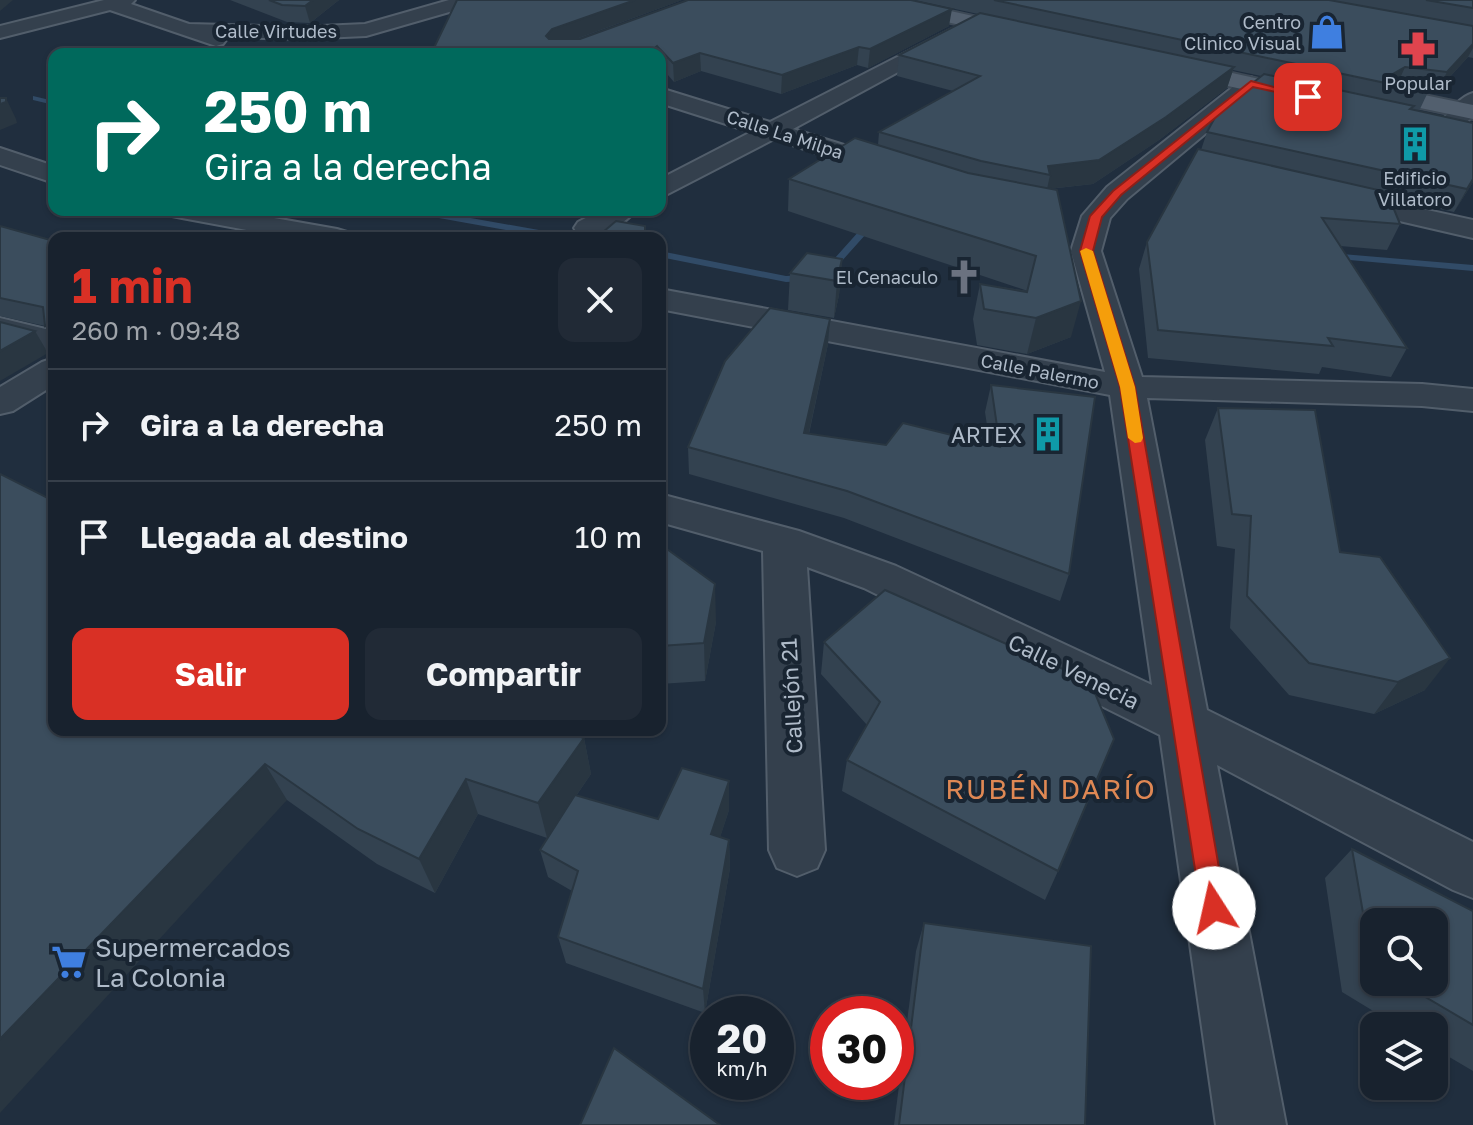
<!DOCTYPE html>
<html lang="es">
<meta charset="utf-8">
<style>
body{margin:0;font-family:"Golos Text",sans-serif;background:#212a36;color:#f1f3f6;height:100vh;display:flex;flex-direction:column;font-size:30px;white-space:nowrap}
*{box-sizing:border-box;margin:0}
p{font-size:26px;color:#9fa4aa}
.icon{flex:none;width:44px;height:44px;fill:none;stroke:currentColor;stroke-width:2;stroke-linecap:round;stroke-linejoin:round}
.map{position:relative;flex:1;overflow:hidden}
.details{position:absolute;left:48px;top:232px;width:618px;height:504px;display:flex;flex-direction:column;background:#18222e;border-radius:16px;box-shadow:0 2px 6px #0004,0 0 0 2px #363f4a}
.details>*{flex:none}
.hud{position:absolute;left:48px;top:48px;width:618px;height:168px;border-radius:16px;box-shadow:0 2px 6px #0004,0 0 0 2px #363f4a;background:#00695c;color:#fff;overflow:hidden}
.controls{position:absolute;left:1360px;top:908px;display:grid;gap:16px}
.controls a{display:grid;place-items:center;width:88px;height:88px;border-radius:16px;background:#18222e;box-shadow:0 2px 6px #0004,0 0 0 2px #363f4a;font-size:40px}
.speed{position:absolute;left:690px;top:996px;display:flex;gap:16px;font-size:40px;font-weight:700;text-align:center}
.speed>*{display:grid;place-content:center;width:104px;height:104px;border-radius:50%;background:#18222e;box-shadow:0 2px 6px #0004,0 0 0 2px #363f4a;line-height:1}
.speed small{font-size:20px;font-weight:400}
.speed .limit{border:12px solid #d22;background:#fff;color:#111}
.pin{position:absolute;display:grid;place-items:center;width:68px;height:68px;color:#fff;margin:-34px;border-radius:16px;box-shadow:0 4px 12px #0006}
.me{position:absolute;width:88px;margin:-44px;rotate:350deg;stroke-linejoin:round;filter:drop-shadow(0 0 6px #0008)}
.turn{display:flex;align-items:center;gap:28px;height:168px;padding:0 24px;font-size:36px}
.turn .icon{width:104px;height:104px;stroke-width:2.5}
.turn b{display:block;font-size:56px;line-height:68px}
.round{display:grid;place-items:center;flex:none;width:84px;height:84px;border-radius:16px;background:#212a36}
.summary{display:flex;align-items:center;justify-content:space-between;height:136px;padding:0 24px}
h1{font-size:48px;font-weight:700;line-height:60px;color:#d93025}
.button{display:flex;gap:16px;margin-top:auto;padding:16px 24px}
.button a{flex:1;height:92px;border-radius:16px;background:#d93025;color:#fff;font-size:32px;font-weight:700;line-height:92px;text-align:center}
.button a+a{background:#212a36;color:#f1f3f6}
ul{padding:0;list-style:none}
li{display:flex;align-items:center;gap:24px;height:112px;padding:0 24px;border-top:2px solid #363f4a}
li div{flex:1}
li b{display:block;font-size:30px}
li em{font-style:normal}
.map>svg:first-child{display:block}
</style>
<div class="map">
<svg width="1473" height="1125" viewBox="0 0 1473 1125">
<rect width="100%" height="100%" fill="#202e3e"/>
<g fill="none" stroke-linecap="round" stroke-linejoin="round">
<g fill="#314b67" fill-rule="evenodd">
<polygon points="33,96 54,101 54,105 33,100"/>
<polygon points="407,210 426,210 567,235 572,238 551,238 411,213"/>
<polygon points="875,226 878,227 878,231 866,234 832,272 826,272 826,268 860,230"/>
<polygon points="660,251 786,276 806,275 811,278 806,281 786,282 660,257"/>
<polygon points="1330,253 1473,265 1473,271 1327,258 1327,254"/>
</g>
<g stroke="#525e6b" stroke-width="4">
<g id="minor">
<polygon points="104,0 135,0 131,4 189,24 300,27 365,24 449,0 479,0 477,4 366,36 300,39 224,37 226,40 223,44 216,46 110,10 0,38 0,26"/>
<polygon points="952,29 959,31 962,35 959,39 793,129 901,163 905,169 901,175 883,175 774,139 660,198 660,179 751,132 660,103 660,88 770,122"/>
<polygon points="1251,77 1262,84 1259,89 1127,199 1110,218 1101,251 1142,377 1422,384 1473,389 1473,411 1422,406 1147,398 1207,710 1473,842 1473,898 1453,890 1217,765 1286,1125 1216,1125 1160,735 864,588 807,567 825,850 817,868 797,876 777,868 769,850 763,551 660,522 660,494 799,531 896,566 1152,685 1110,395 660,309 660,289 1105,372 1071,251 1082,216 1107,187 1243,79"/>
<path d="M1473 93V115L1458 133H1440L1437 128C1446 116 1458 97 1473 93Z"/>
<polygon points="0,148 54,166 54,183 0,165"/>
<polygon points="1336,190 1473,220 1473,238 1326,204 1322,198 1326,192"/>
<polygon points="168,210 229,210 337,229 347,232 352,238 289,238 182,218 172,216"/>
<path d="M601 210H636C625 225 596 239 578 234L574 228 578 222Z"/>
<polygon points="0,318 54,331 54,351 0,338"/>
<polygon points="54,358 54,385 13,411 0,414 0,387 42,362"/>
</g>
</g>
<g stroke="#3d4956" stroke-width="4">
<g id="major">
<polygon points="865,0 900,0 1024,27 1034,33 1024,39 874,6"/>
<polygon points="1173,60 1309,90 1317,92 1321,97 1317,102 1309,104 1165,72 1162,67 1165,62"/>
<polygon points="1366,83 1473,105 1473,119 1358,95 1355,90 1358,85"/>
</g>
</g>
<use href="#minor" fill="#34404d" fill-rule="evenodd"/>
<use href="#major" fill="#525f6e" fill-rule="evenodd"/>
</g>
<g fill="#334250" fill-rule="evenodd">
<polygon points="230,0 339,0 310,23 287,22"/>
<polygon points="682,0 577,39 949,26 868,68 857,65 781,94 701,71 674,82 660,66 660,54 431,54"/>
<polygon points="914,0 1473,0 1473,58 1468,57 1437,91 1426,89 1429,90 1419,111 1473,182 1454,212 1389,198 1400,224 1387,250 1340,246 1407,348 1391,377 1322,367 1319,374 1148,358 1139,269 1147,242 1201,150 1207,132 1261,76 1233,70 1227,88 1159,140 1093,184 1049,189 1071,337 1027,354 977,345 973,319 980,284 1028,291 788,211 789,179 878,145 879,132 953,91 897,76 899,55 978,14"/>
<polygon points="0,226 54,241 54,342 45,326 0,316"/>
<polygon points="842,259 839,295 834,318 788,310 790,273"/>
<polygon points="830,319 828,344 809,434 886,445 990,445 985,412 991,385 1069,574 1060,601 844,518 689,474 688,447"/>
<polygon points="1218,408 1340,552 1425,690 1374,714 1289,695 1230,628 1235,549 1217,546 1205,440"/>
<polygon points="660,544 716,622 705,681 660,684"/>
<polygon points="824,642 1058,871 1045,900 842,791 847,760 867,725 821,674"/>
<polygon points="54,730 584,738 591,774 576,796 658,819 729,781 729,810 720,837 729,840 730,868 705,1013 566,963 558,937 572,891 548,877 540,850 547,838 478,814 435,893 377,864 287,800"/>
<path d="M1352 849 1473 911V1071L1434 1048V1026H1398L1342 992 1325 878ZM1374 922 1434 982H1374Z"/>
<polygon points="924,923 1085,1125 894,1125 916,951"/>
</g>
<g fill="#293641">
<polygon points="0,0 13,0 0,11"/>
<polygon points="313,0 339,0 310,23 305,6"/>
<polygon points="635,0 682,0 554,47 546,36 552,29"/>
<polygon points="952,9 949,26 868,68 870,49"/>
<polygon points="1473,44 1473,48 1468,57 1437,91 1447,72"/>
<polygon points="657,46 658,54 647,54"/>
<polygon points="859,47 857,65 781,94 782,75"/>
<polygon points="700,53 701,71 674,82 673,63"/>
<polygon points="1234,67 1227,88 1159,140 1093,184 1047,189 1050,175 1048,166"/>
<polygon points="1405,67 1397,85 1391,75"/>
<polygon points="6,98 16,119 17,123 0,130 0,104"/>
<polygon points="1473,179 1473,182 1454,212 1467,189"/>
<polygon points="842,259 839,295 834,318 837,281"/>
<polygon points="1081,301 1071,337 1027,354 1036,318"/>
<polygon points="830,319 828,344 803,460 804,433"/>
<polygon points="54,320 54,342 45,326"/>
<polygon points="35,331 48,353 0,381 0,351"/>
<polygon points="715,584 716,622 705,681 704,643"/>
<polygon points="1450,658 1425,690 1374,714 1398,682"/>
<polygon points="584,738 591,774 547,838 538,803"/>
<polygon points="265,764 287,800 0,1113 0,1039"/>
<polygon points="466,779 478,814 435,893 419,859"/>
<polygon points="729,781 729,810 712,862 711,834"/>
<polygon points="729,840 730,868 705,1013 703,989"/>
</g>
<g fill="#3b4d5d" stroke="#293641" stroke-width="2">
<polygon points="269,0 313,0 305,6 282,5"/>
<polygon points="457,0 635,0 552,29 546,36 549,39 580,39 688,0 911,0 952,9 870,49 859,47 782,75 700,53 673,63 657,46 647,54 431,54"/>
<polygon points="994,0 1329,0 1473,26 1473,44 1447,72 1405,67 1391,75 1397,85 1429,90 1428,92"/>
<polygon points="1426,0 1473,0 1473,8"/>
<polygon points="980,13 1234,67 1166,117 1099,160 1048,166 1050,175 981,161 879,132 980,76 899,55"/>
<polygon points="1264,74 1414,106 1410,109 1473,123 1473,179 1467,189 1207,132 1219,110"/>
<polygon points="0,98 6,98 6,102 0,104"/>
<polygon points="855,138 968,173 1057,190 1081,301 1036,318 984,309 980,284 1027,292 1036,256 789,179"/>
<polygon points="1198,149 1387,192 1400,224 1322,218 1407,348 1328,338 1333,346 1158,330 1147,242"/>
<polygon points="616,221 645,226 645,238 596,238"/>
<polygon points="0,226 54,241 54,320 45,326 43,307 0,298"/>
<polygon points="807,253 842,259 837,281 790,273"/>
<polygon points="770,308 830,319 804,433 886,445 903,423 1000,447 991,385 1095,397 1069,574 847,491 688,447 725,361"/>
<polygon points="0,322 35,331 0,351"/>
<polygon points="1218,408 1315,410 1340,552 1380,557 1450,658 1398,682 1309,663 1247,596 1251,516 1232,514"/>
<polygon points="0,474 54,501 54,730 559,730 584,738 538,803 466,779 419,859 358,829 265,764 0,1039"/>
<polygon points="660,544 715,584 704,643 660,646"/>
<polygon points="885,590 1090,681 1114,739 1058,871 847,760 880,702 824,642"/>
<polygon points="682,768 729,781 711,834 729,840 703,989 558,937 578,871 540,850 575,795 658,819"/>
<polygon points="1352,849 1473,911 1473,1025 1400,982 1434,982 1434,922 1374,922 1374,967 1372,965"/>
<polygon points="924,923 1091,946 1085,1125 899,1125"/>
<polygon points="614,1048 720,1125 580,1125"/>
</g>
<polygon fill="#d93025" stroke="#8d1f18" stroke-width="2" points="1251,81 1312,97 1308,99 1253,87 1121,195 1102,217 1093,251 1135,387 1226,908 1223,917 1214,920 1205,917 1201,908 1120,387 1080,251 1090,216 1113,191"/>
<polygon fill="#f59e0b" points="1086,248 1093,251 1135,387 1143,438 1141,442 1135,443 1128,438 1120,387 1080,251"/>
<defs>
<g id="shop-bare" transform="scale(2.76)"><path d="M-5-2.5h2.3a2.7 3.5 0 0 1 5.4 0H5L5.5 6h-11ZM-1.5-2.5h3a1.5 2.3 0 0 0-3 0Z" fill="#3f7fe0" stroke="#192532" stroke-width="2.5" paint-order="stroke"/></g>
<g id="pharmacy-bare" transform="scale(2.76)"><path d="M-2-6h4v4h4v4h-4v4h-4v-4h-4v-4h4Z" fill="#e0444e" stroke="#192532" stroke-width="2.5" paint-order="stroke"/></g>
<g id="building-bare" transform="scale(2.76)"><path d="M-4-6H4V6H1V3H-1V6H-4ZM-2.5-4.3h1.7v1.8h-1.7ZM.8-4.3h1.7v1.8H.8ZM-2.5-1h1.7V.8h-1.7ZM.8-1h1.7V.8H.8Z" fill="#0f9aa8" stroke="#192532" stroke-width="2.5" paint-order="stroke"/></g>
<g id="church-bare" transform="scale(2.76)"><path d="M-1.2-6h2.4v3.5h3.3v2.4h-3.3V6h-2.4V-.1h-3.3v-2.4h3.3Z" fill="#6b7280" stroke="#192532" stroke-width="2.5" paint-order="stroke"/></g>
<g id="supermarket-bare" transform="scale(2.76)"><path d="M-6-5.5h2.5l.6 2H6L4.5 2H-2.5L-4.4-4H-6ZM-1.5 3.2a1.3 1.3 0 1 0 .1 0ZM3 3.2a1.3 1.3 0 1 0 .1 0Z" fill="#3f7fe0" stroke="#192532" stroke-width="2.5" paint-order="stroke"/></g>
</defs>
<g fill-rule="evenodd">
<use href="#shop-bare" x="1327" y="32"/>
<use href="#pharmacy-bare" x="1418" y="49"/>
<use href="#building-bare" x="1415" y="144"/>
<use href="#church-bare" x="964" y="277"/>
<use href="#building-bare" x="1048" y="434"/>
<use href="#supermarket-bare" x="69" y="962"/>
</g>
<g text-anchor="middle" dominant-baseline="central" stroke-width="8" stroke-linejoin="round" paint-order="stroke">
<g font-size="18" fill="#afbbc9" stroke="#192532" text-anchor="end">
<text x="1301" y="22">Centro<tspan x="1301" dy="21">Clinico Visual</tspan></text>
<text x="1418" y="83" text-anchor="middle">Popular</text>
<text x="1415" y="178" text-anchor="middle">Edificio<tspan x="1415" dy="21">Villatoro</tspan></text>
<text x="938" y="277">El Cenaculo</text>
</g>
<g font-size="18" fill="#afbbc9" stroke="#192532">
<text x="276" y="31">Calle Virtudes</text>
<text transform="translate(785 134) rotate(18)">Calle La Milpa</text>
<text transform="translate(1040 371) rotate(11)">Calle Palermo</text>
</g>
<g font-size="22" fill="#afbbc9" stroke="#192532" text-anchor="end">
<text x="1022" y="434">ARTEX</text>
</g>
<g font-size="22" fill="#afbbc9" stroke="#192532">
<text transform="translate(1074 671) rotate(26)">Calle Venecia</text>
<text transform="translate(791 696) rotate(-93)">Callejón 21</text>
</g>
<g font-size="26" fill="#afbbc9" stroke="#192532" text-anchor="start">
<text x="95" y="947">Supermercados<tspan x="95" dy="30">La Colonia</tspan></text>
</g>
<g font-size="28" letter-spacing="2" fill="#df8854" stroke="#192532">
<text x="1051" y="788">RUBÉN DARÍO</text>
</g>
</g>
</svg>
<div class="controls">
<a><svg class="icon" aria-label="search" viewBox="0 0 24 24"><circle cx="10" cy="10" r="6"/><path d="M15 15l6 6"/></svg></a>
<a><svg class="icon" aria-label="layers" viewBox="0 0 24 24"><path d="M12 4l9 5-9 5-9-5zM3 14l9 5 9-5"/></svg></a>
</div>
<div class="speed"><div>20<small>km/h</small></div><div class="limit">30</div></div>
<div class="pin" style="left:1308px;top:97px;background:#d93025"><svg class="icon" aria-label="arrive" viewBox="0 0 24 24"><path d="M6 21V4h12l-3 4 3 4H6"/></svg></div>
<svg class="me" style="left:1214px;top:908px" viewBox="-20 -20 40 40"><circle r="19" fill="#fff"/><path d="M0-13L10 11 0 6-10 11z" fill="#d93025"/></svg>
<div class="hud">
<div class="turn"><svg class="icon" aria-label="right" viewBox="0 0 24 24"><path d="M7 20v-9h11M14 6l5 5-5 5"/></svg><div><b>250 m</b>Gira a la derecha</div></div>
</div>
<section class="details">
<div class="summary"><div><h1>1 min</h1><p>260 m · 09:48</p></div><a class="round"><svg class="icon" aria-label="close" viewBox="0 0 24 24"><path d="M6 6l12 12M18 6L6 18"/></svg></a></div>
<ul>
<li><svg class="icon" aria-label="right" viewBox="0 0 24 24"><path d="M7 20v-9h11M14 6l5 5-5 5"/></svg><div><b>Gira a la derecha</b></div><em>250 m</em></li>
<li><svg class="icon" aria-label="arrive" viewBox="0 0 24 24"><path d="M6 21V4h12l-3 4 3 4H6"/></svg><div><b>Llegada al destino</b></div><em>10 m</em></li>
</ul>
<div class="button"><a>Salir</a><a>Compartir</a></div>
</section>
</div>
